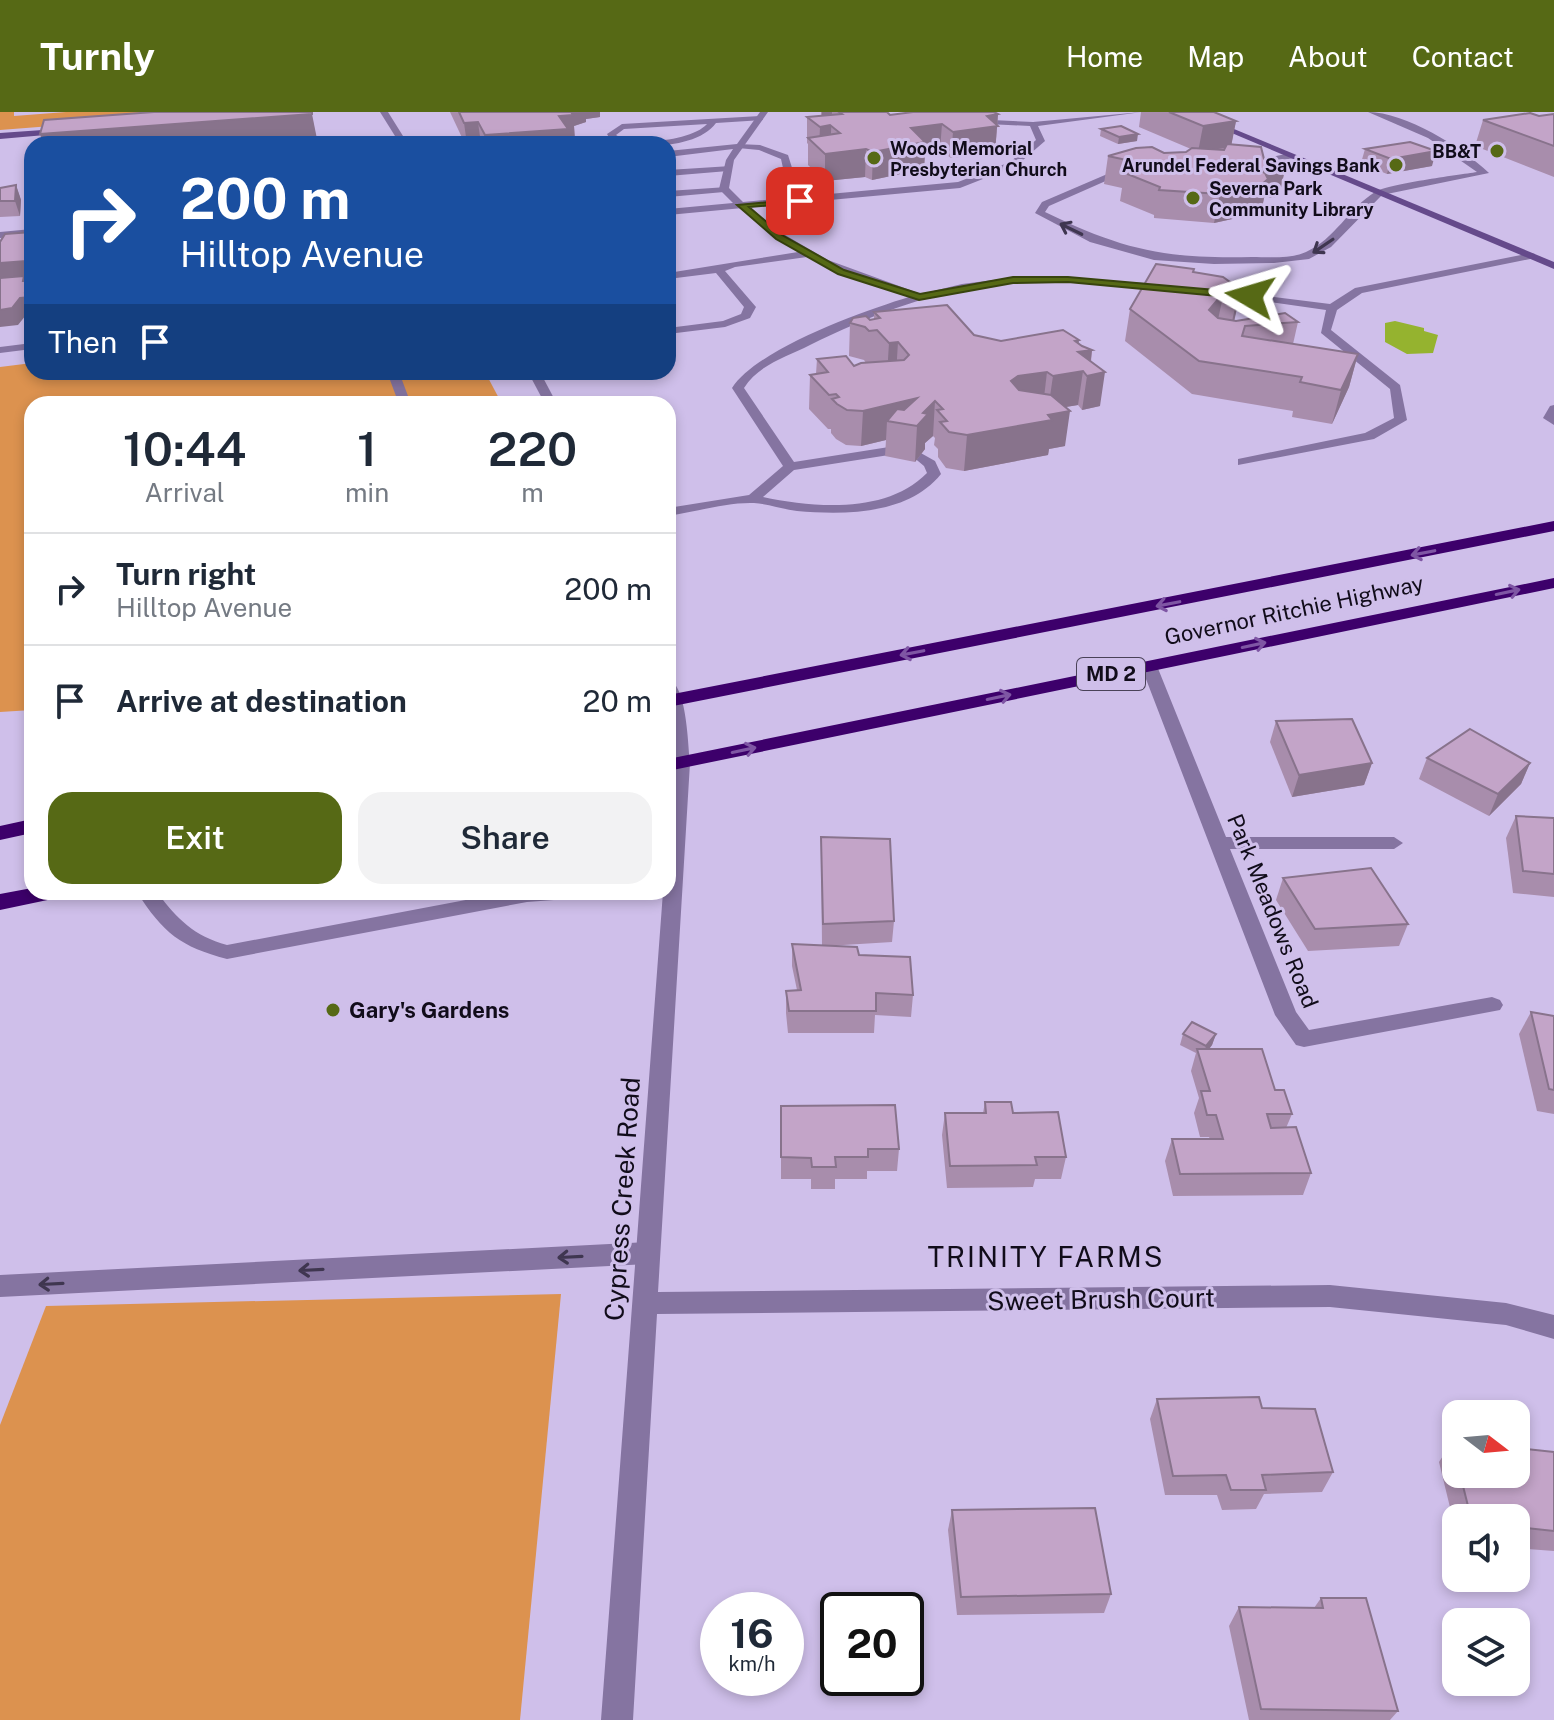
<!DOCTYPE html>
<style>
body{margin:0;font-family:"Public Sans",sans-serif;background:#f2f2f3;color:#1f2937;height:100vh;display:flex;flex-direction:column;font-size:30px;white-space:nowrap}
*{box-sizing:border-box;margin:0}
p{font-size:26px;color:#747a83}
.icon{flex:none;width:44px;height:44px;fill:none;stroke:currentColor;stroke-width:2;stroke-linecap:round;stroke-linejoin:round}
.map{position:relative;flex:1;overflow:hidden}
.panel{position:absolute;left:24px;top:284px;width:652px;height:504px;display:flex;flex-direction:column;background:#fff;border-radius:24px;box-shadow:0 4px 12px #0003}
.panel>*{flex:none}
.banner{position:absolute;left:24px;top:24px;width:652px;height:244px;border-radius:24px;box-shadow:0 4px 12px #0003;background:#1a4fa0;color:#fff;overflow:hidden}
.needle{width:52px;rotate:106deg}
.tools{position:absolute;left:1442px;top:1288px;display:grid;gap:16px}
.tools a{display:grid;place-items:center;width:88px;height:88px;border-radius:16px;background:#fff;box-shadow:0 4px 12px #0003;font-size:40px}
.speed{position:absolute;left:700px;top:1480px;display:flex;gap:16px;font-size:40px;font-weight:700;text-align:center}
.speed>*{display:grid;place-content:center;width:104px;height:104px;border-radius:50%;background:#fff;box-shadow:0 4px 12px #0003;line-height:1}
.speed small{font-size:20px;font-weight:400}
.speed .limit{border:4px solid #111;border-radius:12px;background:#fff;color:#111}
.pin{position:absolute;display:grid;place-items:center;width:68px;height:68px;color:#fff;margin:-34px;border-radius:16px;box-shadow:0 4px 12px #0006}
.me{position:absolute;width:88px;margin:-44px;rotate:277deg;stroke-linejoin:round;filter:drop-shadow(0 0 6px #0008)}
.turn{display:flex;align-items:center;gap:28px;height:168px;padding:0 24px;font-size:36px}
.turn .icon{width:104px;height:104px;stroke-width:2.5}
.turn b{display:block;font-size:56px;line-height:68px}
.then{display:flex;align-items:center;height:76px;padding:0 24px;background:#0003;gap:16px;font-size:30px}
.eta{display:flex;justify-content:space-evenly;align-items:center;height:136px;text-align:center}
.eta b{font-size:48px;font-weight:600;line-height:56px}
.button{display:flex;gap:16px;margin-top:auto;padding:16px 24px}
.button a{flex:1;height:92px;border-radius:24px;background:#566915;color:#fff;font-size:32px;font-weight:600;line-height:92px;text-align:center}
.button a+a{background:#f2f2f3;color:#1f2937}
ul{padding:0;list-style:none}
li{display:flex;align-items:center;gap:24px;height:112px;padding:0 24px;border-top:2px solid #e0e1e3}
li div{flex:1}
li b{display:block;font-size:30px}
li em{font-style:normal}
header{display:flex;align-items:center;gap:48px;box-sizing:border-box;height:112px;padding:0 40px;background:#566915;color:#fff}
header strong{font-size:38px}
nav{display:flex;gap:44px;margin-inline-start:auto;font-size:28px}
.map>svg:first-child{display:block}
</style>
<header>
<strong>Turnly</strong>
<nav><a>Home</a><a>Map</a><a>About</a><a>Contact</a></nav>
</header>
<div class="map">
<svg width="1554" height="1608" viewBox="0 0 1554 1608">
<rect width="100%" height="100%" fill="#cfbfea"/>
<g fill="#dc924f">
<polygon points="0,0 14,0 14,4 66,0 231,0 0,18"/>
<polygon points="32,251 32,260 485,260 502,292 32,292 32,598 0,600 0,255"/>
<polygon points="561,1182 520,1608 0,1608 0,1313 46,1194"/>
</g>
<polygon fill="#95b32f" points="1395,209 1424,216 1424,219 1438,223 1433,241 1407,242 1385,230 1385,211"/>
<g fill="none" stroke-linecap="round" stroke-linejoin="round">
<g fill="#8574a1" fill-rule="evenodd">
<path d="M1368 0C1405 0 1462 35 1489 61L1382 83 1331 135 1309 147 1274 151 1214 152 1154 148 1090 130 1035 101 1042 90 1112 60 1131 57 1134 62 1117 64 1049 94 1045 100C1123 138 1165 147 1252 145 1268 145 1291 147 1306 140 1335 127 1349 96 1375 80 1387 72 1458 63 1477 60L1428 26Z"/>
<path d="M760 4 763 8 716 11C697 37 640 37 611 29L607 22 622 12ZM707 12C692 29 633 35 616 23L624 17Z"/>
<polygon points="738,32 760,33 788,43 803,91 797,91 787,74 781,47 759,38 738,36"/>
<polygon points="1291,41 1294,46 1242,55 1238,52"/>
<polygon points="731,54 728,59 668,64 668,58"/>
<polygon points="727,75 724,80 668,85 668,79"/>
<path d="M741 90 785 123 828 148 921 182 962 172 1017 165 1169 172 1174 175 1169 178C1110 173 1050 166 991 173 927 181 867 205 810 233 787 245 759 252 744 276L794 350 889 335 896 339 889 343 794 358 763 385C815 396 887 402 927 361L924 354 912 344 919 340 935 349 941 362C908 403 845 403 797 399 782 397 768 392 754 391 727 390 695 400 668 404V396L749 383 783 354 732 276C757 237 863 199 909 185L843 162 807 145 735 155 725 159 756 195 750 206 725 215 668 222V216L723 209 741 202 744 195 716 161 668 167V161L798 140 738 95Z"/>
<polygon points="1531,141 1535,142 1535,146 1362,181 1337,198 1331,218 1400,273 1407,308 1374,327 1238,353 1238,347 1365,321 1394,306 1390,277 1321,221 1326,198 1213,182 1208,179 1209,177 1330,192 1355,176"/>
<polygon points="387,260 399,260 411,292 399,292"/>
<polygon points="1554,293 1554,313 1543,306 1550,294"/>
<path d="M137 780H157C177 807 194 824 227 833L508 780H577L567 787 527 790 227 847C181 835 163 821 137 780Z"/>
<polygon points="648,1130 657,1133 660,1141 657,1149 648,1152 0,1185 0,1163"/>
</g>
<g fill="#8574a1" fill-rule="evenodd">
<polygon points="380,0 388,0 408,32 400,32"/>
<polygon points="760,0 768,0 734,48 729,76 743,90 958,70 1010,50 1036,28 1030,14 968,11 971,7 1033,10 1142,0 1038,14 1045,29 1016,54 960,76 668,103 668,97 733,91 719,77 726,48 733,37 668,45 668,39 737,32"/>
<polygon points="32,117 32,123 0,126 0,120"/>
<polygon points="32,231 32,237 0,241 0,235"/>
<polygon points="528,260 540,260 557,292 545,292"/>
<polygon points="1149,549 1157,554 1226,725 1394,725 1403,731 1394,737 1230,737 1296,900 1309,918 1492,885 1500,888 1503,893 1500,898 1304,935 1296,933 1275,903 1141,554"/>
<path d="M668 567C687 573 688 632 690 651L658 1180 1330 1173 1506 1191 1554 1203V1227L1506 1213 1330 1195 657 1202 633 1608H601L663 780H668L672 651Z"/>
</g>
<g fill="#654a8b" fill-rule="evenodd">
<polygon points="1182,0 1193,0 1554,150 1554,157"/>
<polygon points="71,16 68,21 0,27 0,21"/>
</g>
<g fill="#3d006b" fill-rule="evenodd">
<polygon points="1554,409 1554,419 668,595 668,583"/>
<polygon points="1554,466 1554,476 668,659 668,647"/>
<polygon points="32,707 32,721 0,728 0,714"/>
<polygon points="32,776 32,780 61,780 57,786 0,798 0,782"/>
</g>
</g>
<g fill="#a88dac">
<polygon points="450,0 600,0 600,5 586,7 586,10 574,14 575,29 569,30 569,32 465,32"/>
<polygon points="821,0 887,0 890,3 998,2 995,41 951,46 940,38 925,41 924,57 872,68 865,65 825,69 808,53 808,32 807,31 807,5 821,4"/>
<polygon points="1141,0 1214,0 1236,9 1231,33 1285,57 1279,85 1264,86 1262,96 1255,102 1214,111 1154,106 1154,103 1120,89 1122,76 1104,72 1108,44 1186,40 1191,37 1139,15"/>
<polygon points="1554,2 1554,65 1475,34 1483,8 1539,4"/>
<polygon points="1101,17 1137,29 1118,32 1100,24"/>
<polygon points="1365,37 1432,54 1387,62 1361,51"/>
<polygon points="16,73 21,88 20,104 0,105 0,76"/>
<polygon points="32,73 32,100 27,85"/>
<polygon points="1194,157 1194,160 1241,178 1234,208 1298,210 1293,232 1358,242 1349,275 1332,312 1292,305 1293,299 1192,282 1125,229 1130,197"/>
<polygon points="874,200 1001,229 1079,228 1078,231 1082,234 1092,238 1091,250 1100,294 1082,298 1078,293 1065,295 1065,334 1049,337 1048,343 964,359 946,356 938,345 938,337 934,333 935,326 933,324 925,331 925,337 915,350 885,344 886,328 861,334 846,333 836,327 831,321 831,317 828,317 809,297 810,263 816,262 817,247 854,254 866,251 864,248 849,244 850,211 874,207"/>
<polygon points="1276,609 1372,651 1364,673 1292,685 1270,630"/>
<polygon points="1427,646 1530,651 1521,672 1489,704 1419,667"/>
<polygon points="1516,704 1554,706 1554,785 1513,781 1506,726"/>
<polygon points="821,725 894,809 892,830 827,834 859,843 913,883 911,905 875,903 874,921 788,921 786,901 786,879 797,878 792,854 792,832 822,834"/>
<polygon points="1283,766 1408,812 1399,834 1308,839 1276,788"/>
<polygon points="1531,900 1554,904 1554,1002 1537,999 1519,922"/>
<polygon points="1183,922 1216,922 1212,933 1209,937 1275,978 1292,1002 1286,1016 1311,1061 1303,1083 1173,1084 1165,1049 1172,1027 1210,1027 1209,1025 1200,1025 1194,1001 1199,986 1191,959 1196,941 1180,933"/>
<polygon points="985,990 1013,1001 1066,1045 1061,1067 1035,1067 1033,1075 947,1076 942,1023 945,1001 983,1001"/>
<polygon points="781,994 899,1037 897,1059 867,1059 867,1067 835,1067 835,1077 811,1077 811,1067 781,1067"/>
<polygon points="1157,1287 1262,1296 1333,1360 1322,1380 1264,1382 1256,1397 1222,1398 1217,1383 1165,1383 1150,1307"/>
<polygon points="1452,1330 1456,1330 1456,1362 1516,1362 1554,1340 1554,1439 1516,1436 1516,1406 1456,1406 1456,1420 1439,1350"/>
<polygon points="952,1398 1111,1482 1104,1501 957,1503 948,1418"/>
<polygon points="1321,1486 1398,1599 1390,1608 1249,1608 1229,1514 1239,1495 1314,1496"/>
</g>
<g fill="#88738c">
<polygon points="566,0 600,0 600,5 586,7 586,10 574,14 575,29 569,30 569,32 486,32 485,23 559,4"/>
<polygon points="822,0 832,0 830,40 819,36 820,15 822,14"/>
<polygon points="312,2 318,32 43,32 40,22"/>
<polygon points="998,2 995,41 951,46 953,20 987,4"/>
<polygon points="1236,9 1231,35 1198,40 1203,14"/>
<polygon points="478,10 481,32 467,32 464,11"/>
<polygon points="942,12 940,38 925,41 924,57 872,68 873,40 911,16"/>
<polygon points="1138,22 1137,29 1118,32 1119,25"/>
<polygon points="866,37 865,65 825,69 825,42"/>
<polygon points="1436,39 1432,54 1387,62 1391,47"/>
<polygon points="1285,57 1279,85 1264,86 1262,96 1255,102 1214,111 1220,82 1259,58"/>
<polygon points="16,73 21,88 20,104 15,89"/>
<polygon points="32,134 32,165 25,166 27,172 27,169 32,182 32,202 26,203 18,213 0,215 0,198 25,180 0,168 0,151"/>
<polygon points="1241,178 1234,210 1231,214 1238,182"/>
<polygon points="1224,180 1217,212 1209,198"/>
<polygon points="1079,228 1074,260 1078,240 1092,238 1089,263 1105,260 1100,294 1082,298 1087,264 1083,259 1078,293 1048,298 1053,264 1075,229"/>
<polygon points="898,230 896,263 887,264 889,231"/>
<polygon points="1358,242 1349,275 1332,312 1341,278"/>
<polygon points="1047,260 1043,294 1014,298 1011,269 1018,264"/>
<polygon points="917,286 915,314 887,309 886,328 861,334 863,299"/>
<polygon points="935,289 933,324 925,331 925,337 915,350 917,314 923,301"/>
<polygon points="1070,299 1065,334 1049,337 1048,343 964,359 967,323 1048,303"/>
<polygon points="1372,651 1364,673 1292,685 1299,663"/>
<polygon points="1530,651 1521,672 1489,704 1498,682"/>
<polygon points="1216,922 1212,933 1203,945 1206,934"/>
</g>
<g fill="#c3a4c8" stroke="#88738c" stroke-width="2">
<polygon points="154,0 312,0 312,2 40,22 44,8"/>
<polygon points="459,0 571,0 573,3 559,4 568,17 485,23 478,10 464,11"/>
<polygon points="839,0 887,0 890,3 913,0 994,0 998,2 987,4 998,14 953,20 942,12 911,16 925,30 873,40 866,37 825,42 808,26 840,21 830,13 820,15 807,5 842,2"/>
<polygon points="1169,0 1214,0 1236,9 1203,14"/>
<polygon points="1530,1 1539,4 1554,2 1554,34 1483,8"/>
<polygon points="1121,14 1138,22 1119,25 1101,17"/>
<polygon points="1410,30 1436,39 1391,47 1365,37"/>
<polygon points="1227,32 1261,35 1264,47 1285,57 1259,58 1265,61 1268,67 1261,73 1220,82 1159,78 1160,75 1125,61 1125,54 1131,49 1108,44 1136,36 1152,35 1164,41 1186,40 1192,36 1224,38"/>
<polygon points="16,73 15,89 0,89 0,76"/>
<polygon points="29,73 32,73 32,85 27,85"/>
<polygon points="32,120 32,134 31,134 27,149 0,151 0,130 5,122"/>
<polygon points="1156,152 1194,157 1193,160 1223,165 1241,178 1238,182 1224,180 1209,198 1218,206 1236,209 1285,201 1298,210 1245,214 1242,224 1358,242 1341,278 1300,270 1302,265 1199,249 1130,197"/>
<polygon points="24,164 23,169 27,169 25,180 32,179 32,185 20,186 12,196 0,198 0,166"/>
<polygon points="947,193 974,223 1001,229 1063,218 1079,228 1075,229 1082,234 1092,238 1078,240 1105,260 1087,264 1083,259 1053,264 1047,260 1018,264 1011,269 1019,278 1051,283 1070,299 1048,303 1052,308 967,323 949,320 940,310 947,309 937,298 943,297 935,289 923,301 928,302 917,314 887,309 897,297 904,298 917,286 863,299 847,298 837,292 832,287 839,285 836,282 829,283 810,263 828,260 817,247 846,244 854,254 861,251 904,248 909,243 898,230 889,231 877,218 869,219 865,215 850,211 853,206 866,204 870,208 880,206 874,200"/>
<polygon points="1352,607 1372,651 1299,663 1276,609"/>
<polygon points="1470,617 1530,651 1498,682 1427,646"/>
<polygon points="1516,704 1554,706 1554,762 1523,759"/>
<polygon points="821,725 890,727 894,809 823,812"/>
<polygon points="1371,756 1408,812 1315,817 1283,766"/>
<polygon points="792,832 857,835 859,843 910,845 913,883 876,881 876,899 789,899 786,879 801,878"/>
<polygon points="1531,900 1554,904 1554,978 1549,977"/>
<polygon points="1192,910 1216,922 1206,934 1183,922"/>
<polygon points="1197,937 1262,937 1275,978 1284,978 1292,1002 1267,1002 1271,1016 1296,1015 1311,1061 1180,1062 1172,1027 1223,1027 1216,1003 1207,1003 1201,979 1210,979"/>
<polygon points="985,990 1011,990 1013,1001 1058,1000 1066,1045 1035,1045 1037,1053 950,1054 945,1001 986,1001"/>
<polygon points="895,993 899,1037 868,1037 868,1045 835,1045 836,1055 812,1055 811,1046 781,1045 781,994"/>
<polygon points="1259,1285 1262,1296 1315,1297 1333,1360 1262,1363 1266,1378 1231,1378 1226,1363 1173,1364 1157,1287"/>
<polygon points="1452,1330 1456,1330 1456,1345"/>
<polygon points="1516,1336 1554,1340 1554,1419 1516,1415 1516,1406 1471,1406 1460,1362 1516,1362"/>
<polygon points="1095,1396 1111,1482 961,1485 952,1398"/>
<polygon points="1321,1486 1366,1486 1398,1599 1261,1597 1239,1495 1323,1496"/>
</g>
<defs><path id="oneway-shaft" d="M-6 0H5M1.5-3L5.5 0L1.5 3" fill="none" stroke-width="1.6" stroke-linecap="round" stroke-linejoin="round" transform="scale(2)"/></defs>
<g stroke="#3f3650">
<use href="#oneway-shaft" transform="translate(1071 117) rotate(-154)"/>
<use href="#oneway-shaft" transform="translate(1323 134) rotate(146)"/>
<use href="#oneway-shaft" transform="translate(570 1145) rotate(177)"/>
<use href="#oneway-shaft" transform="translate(311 1158) rotate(177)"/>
<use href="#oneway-shaft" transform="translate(51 1172) rotate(177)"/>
</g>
<g stroke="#7f56a4">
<use href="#oneway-shaft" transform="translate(1423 441) rotate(169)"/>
<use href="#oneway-shaft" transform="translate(1508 480) rotate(-12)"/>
<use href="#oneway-shaft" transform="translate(1168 492) rotate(169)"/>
<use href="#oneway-shaft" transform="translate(1254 533) rotate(-12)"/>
<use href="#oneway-shaft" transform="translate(912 541) rotate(169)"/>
<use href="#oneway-shaft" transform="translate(999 585) rotate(-12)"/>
<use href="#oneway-shaft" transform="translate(744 638) rotate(-12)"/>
</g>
<polygon fill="#566915" stroke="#38440e" stroke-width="2" points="803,87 800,91 749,95 782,123 844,158 920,182 1013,165 1068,165 1250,181 1255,184 1250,187 1068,170 1013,171 919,188 838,162 776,127 737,93"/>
<g fill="#566915" stroke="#cfbfea" stroke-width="3">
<circle cx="1497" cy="39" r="8"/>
<circle cx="874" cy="46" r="8"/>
<circle cx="1396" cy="53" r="8"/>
<circle cx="1193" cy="86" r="8"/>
<circle cx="333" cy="898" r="8"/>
</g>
<g text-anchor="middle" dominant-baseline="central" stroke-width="6" stroke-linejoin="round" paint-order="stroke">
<g font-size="18" font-weight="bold" fill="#110c1a" stroke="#cfbfea" text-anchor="start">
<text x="890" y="36">Woods Memorial<tspan x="890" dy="21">Presbyterian Church</tspan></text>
<text x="1481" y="39" text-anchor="end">BB&amp;T</text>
<text x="1380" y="53" text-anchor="end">Arundel Federal Savings Bank</text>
<text x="1209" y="76">Severna Park<tspan x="1209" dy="21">Community Library</tspan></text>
</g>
<rect fill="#cfbfea" stroke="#4a4258" stroke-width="2" x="1077" y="546" width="68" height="32" rx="6"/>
<g font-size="20" font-weight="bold" fill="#110c1a">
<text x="1111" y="562">MD 2</text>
</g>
<g font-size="22" fill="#110c1a" stroke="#cfbfea">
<text transform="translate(1294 498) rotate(-12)">Governor Ritchie Highway</text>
<text transform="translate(1273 799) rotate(68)">Park Meadows Road</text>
</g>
<g font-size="22" font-weight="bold" fill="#110c1a" stroke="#cfbfea" text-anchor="start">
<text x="349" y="898">Gary's Gardens</text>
</g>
<g font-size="26" fill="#110c1a" stroke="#cfbfea">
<text transform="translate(622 1087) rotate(-86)">Cypress Creek Road</text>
<text transform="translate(1101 1187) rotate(-1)">Sweet Brush Court</text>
</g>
<g font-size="28" letter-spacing="2" fill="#110c1a" stroke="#cfbfea">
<text x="1046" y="1144">TRINITY FARMS</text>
</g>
</g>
</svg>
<div class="tools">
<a><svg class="needle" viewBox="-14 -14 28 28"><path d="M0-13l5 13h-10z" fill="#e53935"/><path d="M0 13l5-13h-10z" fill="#747a83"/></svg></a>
<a><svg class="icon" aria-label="sound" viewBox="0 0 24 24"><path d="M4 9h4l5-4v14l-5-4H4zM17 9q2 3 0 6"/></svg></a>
<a><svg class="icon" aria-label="layers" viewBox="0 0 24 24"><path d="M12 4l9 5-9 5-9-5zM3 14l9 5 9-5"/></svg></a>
</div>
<div class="speed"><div>16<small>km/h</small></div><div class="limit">20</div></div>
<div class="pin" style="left:800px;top:89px;background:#d93025"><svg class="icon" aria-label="arrive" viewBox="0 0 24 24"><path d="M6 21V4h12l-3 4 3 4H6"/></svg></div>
<svg class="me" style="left:1250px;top:184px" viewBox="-20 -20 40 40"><path d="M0-17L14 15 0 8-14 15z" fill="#566915" stroke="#fff" stroke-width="4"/></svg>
<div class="banner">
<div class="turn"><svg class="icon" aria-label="right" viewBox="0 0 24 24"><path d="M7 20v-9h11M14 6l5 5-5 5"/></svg><div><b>200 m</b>Hilltop Avenue</div></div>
<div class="then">Then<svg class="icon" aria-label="arrive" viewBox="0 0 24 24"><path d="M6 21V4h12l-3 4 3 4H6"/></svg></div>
</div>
<section class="panel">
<div class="eta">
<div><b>10:44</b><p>Arrival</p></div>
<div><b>1</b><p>min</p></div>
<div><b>220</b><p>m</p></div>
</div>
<ul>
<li><svg class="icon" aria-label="right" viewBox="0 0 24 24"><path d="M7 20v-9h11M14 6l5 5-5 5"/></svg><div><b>Turn right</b><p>Hilltop Avenue</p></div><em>200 m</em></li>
<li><svg class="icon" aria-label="arrive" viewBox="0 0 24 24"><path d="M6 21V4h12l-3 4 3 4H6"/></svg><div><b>Arrive at destination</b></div><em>20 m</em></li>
</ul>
<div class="button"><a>Exit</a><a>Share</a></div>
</section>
</div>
